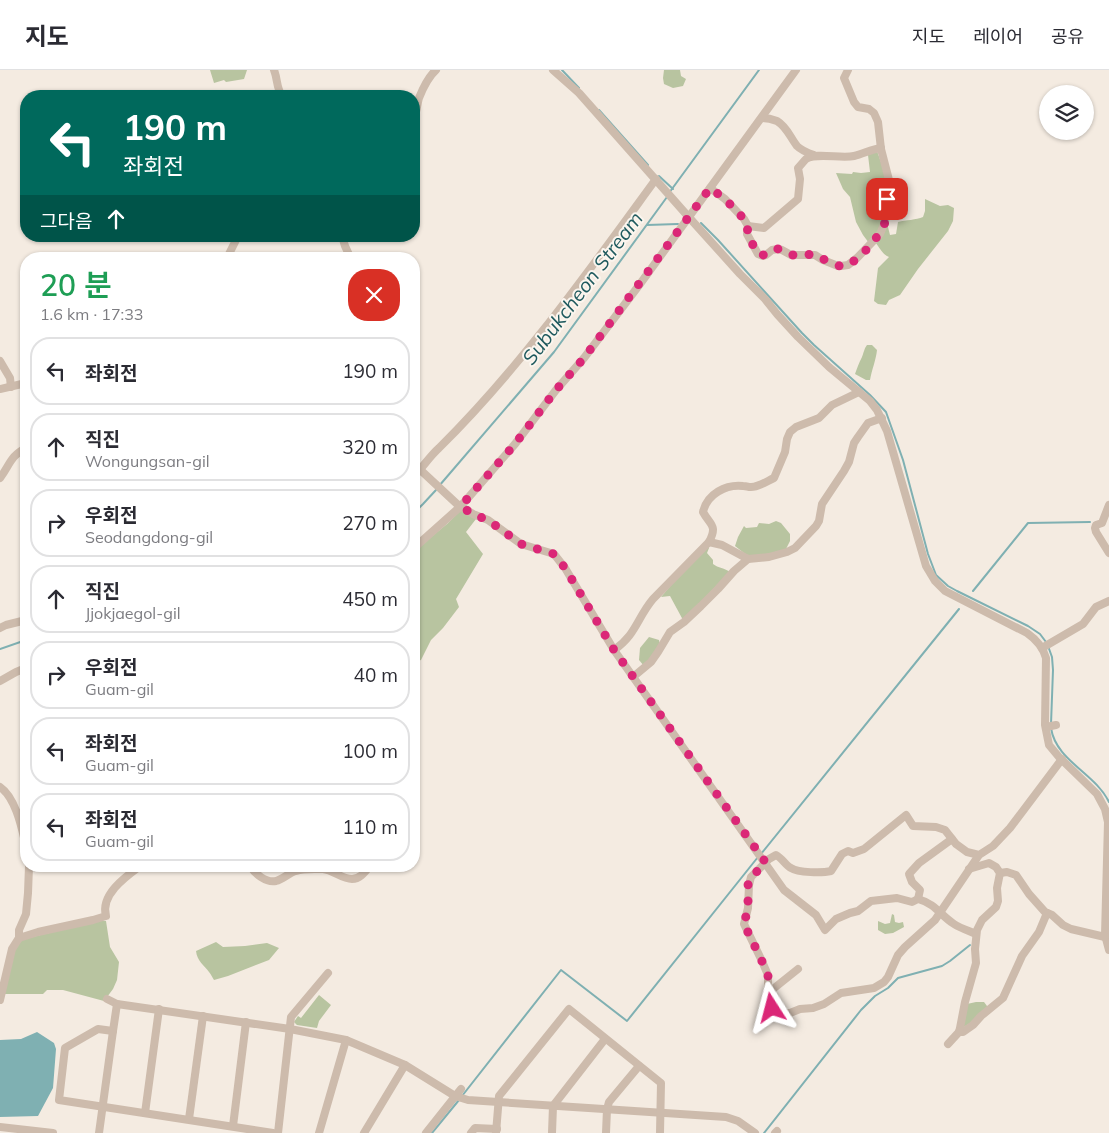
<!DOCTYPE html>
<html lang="ko">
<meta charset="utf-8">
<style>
body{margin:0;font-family:Mulish,"Noto Sans KR",sans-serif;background:#f7f7f7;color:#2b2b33;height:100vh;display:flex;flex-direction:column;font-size:19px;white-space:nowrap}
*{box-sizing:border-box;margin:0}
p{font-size:16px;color:#7c7c81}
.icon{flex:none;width:28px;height:28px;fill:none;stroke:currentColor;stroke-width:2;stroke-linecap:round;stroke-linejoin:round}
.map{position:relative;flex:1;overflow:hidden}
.panel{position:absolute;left:20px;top:182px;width:400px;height:620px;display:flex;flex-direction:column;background:#fff;border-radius:20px;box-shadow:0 1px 4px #0004}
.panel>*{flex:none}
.guide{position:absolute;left:20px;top:20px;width:400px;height:152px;border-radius:20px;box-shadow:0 1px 4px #0004;background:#00695c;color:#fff;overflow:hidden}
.buttons{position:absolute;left:1039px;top:15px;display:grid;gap:10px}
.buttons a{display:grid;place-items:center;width:55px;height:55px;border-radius:50%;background:#fff;box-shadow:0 1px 4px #0004;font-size:25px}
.pin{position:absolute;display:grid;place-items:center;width:42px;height:42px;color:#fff;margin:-21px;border-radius:10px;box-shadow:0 2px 8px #0006}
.me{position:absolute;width:55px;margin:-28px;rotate:351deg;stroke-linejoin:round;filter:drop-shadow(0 0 4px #0008)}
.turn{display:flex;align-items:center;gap:18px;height:105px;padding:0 20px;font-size:22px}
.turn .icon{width:65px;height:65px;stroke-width:2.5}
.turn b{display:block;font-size:35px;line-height:42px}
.then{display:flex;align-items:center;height:48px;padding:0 20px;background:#0003;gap:10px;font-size:19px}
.round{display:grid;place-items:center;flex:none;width:52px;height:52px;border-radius:20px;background:#f7f7f7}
.head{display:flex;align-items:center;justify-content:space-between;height:85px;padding:0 20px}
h1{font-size:30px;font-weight:600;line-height:38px;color:#1e9e55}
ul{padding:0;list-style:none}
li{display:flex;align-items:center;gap:15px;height:68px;margin:0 10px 8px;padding:0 10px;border:2px solid #e1e1e2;border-radius:20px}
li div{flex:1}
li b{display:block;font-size:19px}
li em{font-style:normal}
header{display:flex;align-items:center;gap:30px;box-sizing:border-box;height:70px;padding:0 25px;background:#fff;border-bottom:1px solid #e1e1e2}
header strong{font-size:24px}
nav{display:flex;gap:28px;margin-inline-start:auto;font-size:18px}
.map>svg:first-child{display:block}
</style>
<header>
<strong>지도</strong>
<nav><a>지도</a><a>레이어</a><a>공유</a></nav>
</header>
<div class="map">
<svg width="1109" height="1063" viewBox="0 0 1109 1063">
<rect width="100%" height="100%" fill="#f4ebe1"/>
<g fill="#b8c4a0">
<polygon points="210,0 247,0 244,9 226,12 224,10 214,13"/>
<polygon points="664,0 680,0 681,6 686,9 683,16 673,18 664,14 663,8"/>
<path d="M877 81 887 109V153L890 165 896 164 898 152C906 150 916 150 923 147L925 141V129L940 136 948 135 954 138 953 151 948 161 918 199 900 225 889 230 886 235 878 234 874 231 878 198 889 187C882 184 880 178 875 172L869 173 863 165 856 152 850 127 843 119 836 103 852 104 853 102 861 103 870 102 868 85Z"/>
<path d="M867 275H872L877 280C876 290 872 299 870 310H866L855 304C857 298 859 293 862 287 864 282 864 279 867 275Z"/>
<polygon points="460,441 465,441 476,449 466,462 483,484 456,529 459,537 443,558 431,570 421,590 418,591 414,589 414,481 447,454"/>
<polygon points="776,451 781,453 790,464 790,471 786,479 778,483 749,487 735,476 738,467 744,456 746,458 757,457 759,453 769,454"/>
<path d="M708 475 709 478 707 483 713 490V494C718 498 725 498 730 502L683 550 670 526 661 527 684 500Z"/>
<polygon points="649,567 659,570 660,576 644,596 639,590 640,578"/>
<polygon points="892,844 894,845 895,852 899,853 903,852 904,857 893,863 885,864 878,860 878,851 885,854 890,853"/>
<polygon points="99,851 106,851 110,877 119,892 117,910 113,919 104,931 63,920 47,920 43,924 4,924 14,875 24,869"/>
<path d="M216 872 223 877 245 876 267 873 279 878 269 890 228 906 214 910C212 907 211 904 209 902 204 895 197 891 196 881Z"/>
<polygon points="319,925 331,935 319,951 317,958 297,955 294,952 298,946 301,948"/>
<polygon points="976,932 984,932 987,936 989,942 962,958 967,934"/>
</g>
<polygon fill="#7fb0b2" points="37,962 54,973 56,979 53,1018 38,1046 0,1047 0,970 21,969"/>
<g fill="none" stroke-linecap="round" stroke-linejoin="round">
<g stroke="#7fb0b2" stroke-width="2">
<polyline points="562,0 579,18"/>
<polyline points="599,40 648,95"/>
<polyline points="659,106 673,119"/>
<polyline points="669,123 759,0"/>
<polyline points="701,153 718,170 802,263 814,275 870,325 886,342 903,390 928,484 936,505 948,516 957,521 1028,556 1040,564 1046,572"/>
<polyline points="647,155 678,154"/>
<polyline points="439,416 554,282 667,127"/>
<polyline points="414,443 423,434 436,420"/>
<polyline points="973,521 1028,453 1090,452"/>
<polyline points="1048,576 1052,587 1053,600 1051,654"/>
<polyline points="0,579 26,570"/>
<path d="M1051 658C1056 691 1095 703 1109 732"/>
<polyline points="761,784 959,539"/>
<polyline points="462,1026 561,900 627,951 758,787"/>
<polyline points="432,1063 459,1030"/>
<polyline points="764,1063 861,940 875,926 888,918 898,908 942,896 950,891 970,875"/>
</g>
<g stroke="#cdbbac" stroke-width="8">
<path d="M274 0C278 10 276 17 282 26"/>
<path d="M553 0 579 23 686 144 740 204 765 229 777 244 798 267 829 297 870 331 877 340 887 361 926 496 935 511 945 521 1027 563C1037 570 1043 577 1046 588L1045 655 1049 675 1059 687 1097 724 1105 739 1108 752 1105 865 1109 880"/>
<path d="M414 48C417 41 417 35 419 28 423 18 428 7 436 0"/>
<path d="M762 48C767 48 772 49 777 51 787 57 790 67 797 76 802 81 808 83 814 85"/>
<polyline points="710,118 725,129 744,149 748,156 747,164 758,184 763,186 766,185 772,180 778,179 782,180 791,185 815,185 823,190 838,196 841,196 848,195 857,188 880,164 885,152 889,110 881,79 878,52 874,43 869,39 858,37 854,32 844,8 848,0"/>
<path d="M748 156 764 158 798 129 800 109 798 98C801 95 803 92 806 89 816 82 841 89 854 86 863 84 872 79 881 78"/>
<polyline points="342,166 345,176 351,189"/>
<polyline points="228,189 229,184 238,166"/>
<polyline points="0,291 10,308 11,317"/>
<polyline points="0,319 26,313"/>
<path d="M414 394 457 434 473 444 488 450 521 474 554 484 565 498 614 580 784 820 816 845 825 860 836 849 850 843 858 841 871 831 897 828 912 832 918 829C936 834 940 845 954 854 960 858 969 861 976 864"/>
<path d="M414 406C423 397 430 386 439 378 521 297 588 202 656 109"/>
<path d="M0 408C10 395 10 386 26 378"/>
<polyline points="1109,435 1102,453 1096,455 1095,458 1096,462 1109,483"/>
<polyline points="709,472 722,475 748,489 769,487 787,482 795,478 816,456 819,451 822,434 844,401 849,392 854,373 858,367 868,353 882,348"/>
<polyline points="414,478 461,436 515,374 556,320 584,288 640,214 796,0"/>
<polyline points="0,558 6,555 26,550"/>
<polyline points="1042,578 1083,554 1096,537 1109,531"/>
<path d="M614 580C636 565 637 548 653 529L709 472C718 455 710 455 703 442 707 424 726 414 743 416 748 416 747 417 751 417 759 417 767 411 774 408L785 382 787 369 790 362 796 357 819 348 832 335 859 322"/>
<polyline points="633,607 651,592 658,582 670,562 684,552 701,536 718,519 734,501 748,489"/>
<polyline points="0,611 16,602 26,598"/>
<polyline points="1046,657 1056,655"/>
<path d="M0 717C16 728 22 759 26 776"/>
<path d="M979 785 967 782 956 774 945 760 936 757 913 756 906 745 864 779 853 783 848 781 842 784 831 801C823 803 798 803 791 798 786 796 782 788 776 785L769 789 751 807 749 815 748 838 744 854 761 889 768 905V923L773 941 782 943H790L800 939 813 938 824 934 841 923 874 918 884 912 888 907 898 885 905 877 935 850 979 785 993 776 1010 758 1062 689"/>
<path d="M250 796C255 804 266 813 276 811 283 809 289 803 296 801 304 798 315 799 323 799 333 800 342 809 352 809 360 809 365 802 370 796"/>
<polyline points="1000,803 1007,802 1016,805 1029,824 1045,842 1052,845 1063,855 1071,859 1105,867"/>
<polyline points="918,829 920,820 912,812 909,804 919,793 952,769"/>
<path d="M19 868 38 862 93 850 106 846C100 825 125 807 140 796"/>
<polyline points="768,923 798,899"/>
<polyline points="107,929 117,934 290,959 346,970 405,995 455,1026 468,1030 726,1047 738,1051 755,1063"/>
<polyline points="0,930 12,879 19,868 19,860 26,844 28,823 29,796"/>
<polyline points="117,934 113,961 98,959 65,978 59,1030 273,1063"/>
<polyline points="959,962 963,962 973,955 981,946 1003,928 1022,886 1039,862 1047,843"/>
<polyline points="948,974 959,962 960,958 965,932 976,893 975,879 977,860 982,850 996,837 998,831 997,818 1000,803 996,797 989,793 969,799"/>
<polyline points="145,1043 159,939"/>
<polyline points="189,1049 203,946"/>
<polyline points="233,1056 246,952"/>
<polyline points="0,1057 53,1063"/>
<polyline points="99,1063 113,961"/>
<polyline points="278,1063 291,947 328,903"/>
<polyline points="319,1063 346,970"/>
<polyline points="364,1063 405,995"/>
<polyline points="426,1063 461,1019"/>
<polyline points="471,1063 475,1058 497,1059"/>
<polyline points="496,1063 499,1026 569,939 661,1013 660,1063"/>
<polyline points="552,1063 553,1036 605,969"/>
<polyline points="606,1063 607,1039 609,1032 639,996"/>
<polyline points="775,1063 777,1061"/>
</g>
</g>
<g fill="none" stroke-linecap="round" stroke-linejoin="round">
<path stroke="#db2777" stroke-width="9" stroke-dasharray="0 16.2" d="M772 938 768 922V905L761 889 744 854 748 838V815L751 807 766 793 614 580 565 498 554 484 521 474 488 450 472 444 461 436 515 374 556 320 584 288 710 118 725 129 744 149 748 156 747 164 758 184C769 188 769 178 779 179 785 180 788 184 793 185 800 187 809 183 816 185 822 188 834 196 841 196 854 198 882 164 885 152 887 144 886 136 887 129"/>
</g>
<g text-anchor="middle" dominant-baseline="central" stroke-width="4" stroke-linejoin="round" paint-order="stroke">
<g font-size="20" font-style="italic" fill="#1f5a5e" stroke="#fbf5ee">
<text transform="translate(582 218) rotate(-53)">Subukcheon Stream</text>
</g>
</g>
</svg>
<div class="buttons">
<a><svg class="icon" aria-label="layers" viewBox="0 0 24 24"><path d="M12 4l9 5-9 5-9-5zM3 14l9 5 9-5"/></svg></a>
</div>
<div class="pin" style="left:887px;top:129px;background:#d93025"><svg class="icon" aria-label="arrive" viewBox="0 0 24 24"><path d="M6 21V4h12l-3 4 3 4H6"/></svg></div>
<svg class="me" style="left:772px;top:938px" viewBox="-20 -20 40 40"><path d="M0-17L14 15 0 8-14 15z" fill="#db2777" stroke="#fff" stroke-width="4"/></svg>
<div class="guide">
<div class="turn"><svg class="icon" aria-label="left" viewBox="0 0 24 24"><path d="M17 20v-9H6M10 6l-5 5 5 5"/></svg><div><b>190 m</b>좌회전</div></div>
<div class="then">그다음<svg class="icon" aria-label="ahead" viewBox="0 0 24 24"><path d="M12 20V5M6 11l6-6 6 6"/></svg></div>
</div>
<section class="panel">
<div class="head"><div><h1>20 분</h1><p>1.6 km · 17:33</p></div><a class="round" style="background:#d93025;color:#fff"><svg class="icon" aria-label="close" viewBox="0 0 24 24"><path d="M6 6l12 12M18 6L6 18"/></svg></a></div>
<ul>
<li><svg class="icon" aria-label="left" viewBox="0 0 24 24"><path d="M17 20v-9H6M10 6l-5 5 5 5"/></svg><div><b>좌회전</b></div><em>190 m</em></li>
<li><svg class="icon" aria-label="ahead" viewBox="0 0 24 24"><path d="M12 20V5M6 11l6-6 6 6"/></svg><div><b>직진</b><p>Wongungsan-gil</p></div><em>320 m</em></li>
<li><svg class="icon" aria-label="right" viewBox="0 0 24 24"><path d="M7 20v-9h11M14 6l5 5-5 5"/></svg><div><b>우회전</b><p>Seodangdong-gil</p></div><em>270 m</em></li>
<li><svg class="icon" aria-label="ahead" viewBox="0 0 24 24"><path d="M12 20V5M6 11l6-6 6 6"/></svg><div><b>직진</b><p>Jjokjaegol-gil</p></div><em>450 m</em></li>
<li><svg class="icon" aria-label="right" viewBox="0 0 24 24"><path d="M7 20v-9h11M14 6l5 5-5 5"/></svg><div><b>우회전</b><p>Guam-gil</p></div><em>40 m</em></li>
<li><svg class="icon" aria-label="left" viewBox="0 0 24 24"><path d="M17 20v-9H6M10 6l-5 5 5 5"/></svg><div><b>좌회전</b><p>Guam-gil</p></div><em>100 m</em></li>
<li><svg class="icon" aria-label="left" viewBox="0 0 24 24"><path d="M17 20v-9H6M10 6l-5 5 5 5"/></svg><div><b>좌회전</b><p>Guam-gil</p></div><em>110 m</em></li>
</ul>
</section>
</div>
